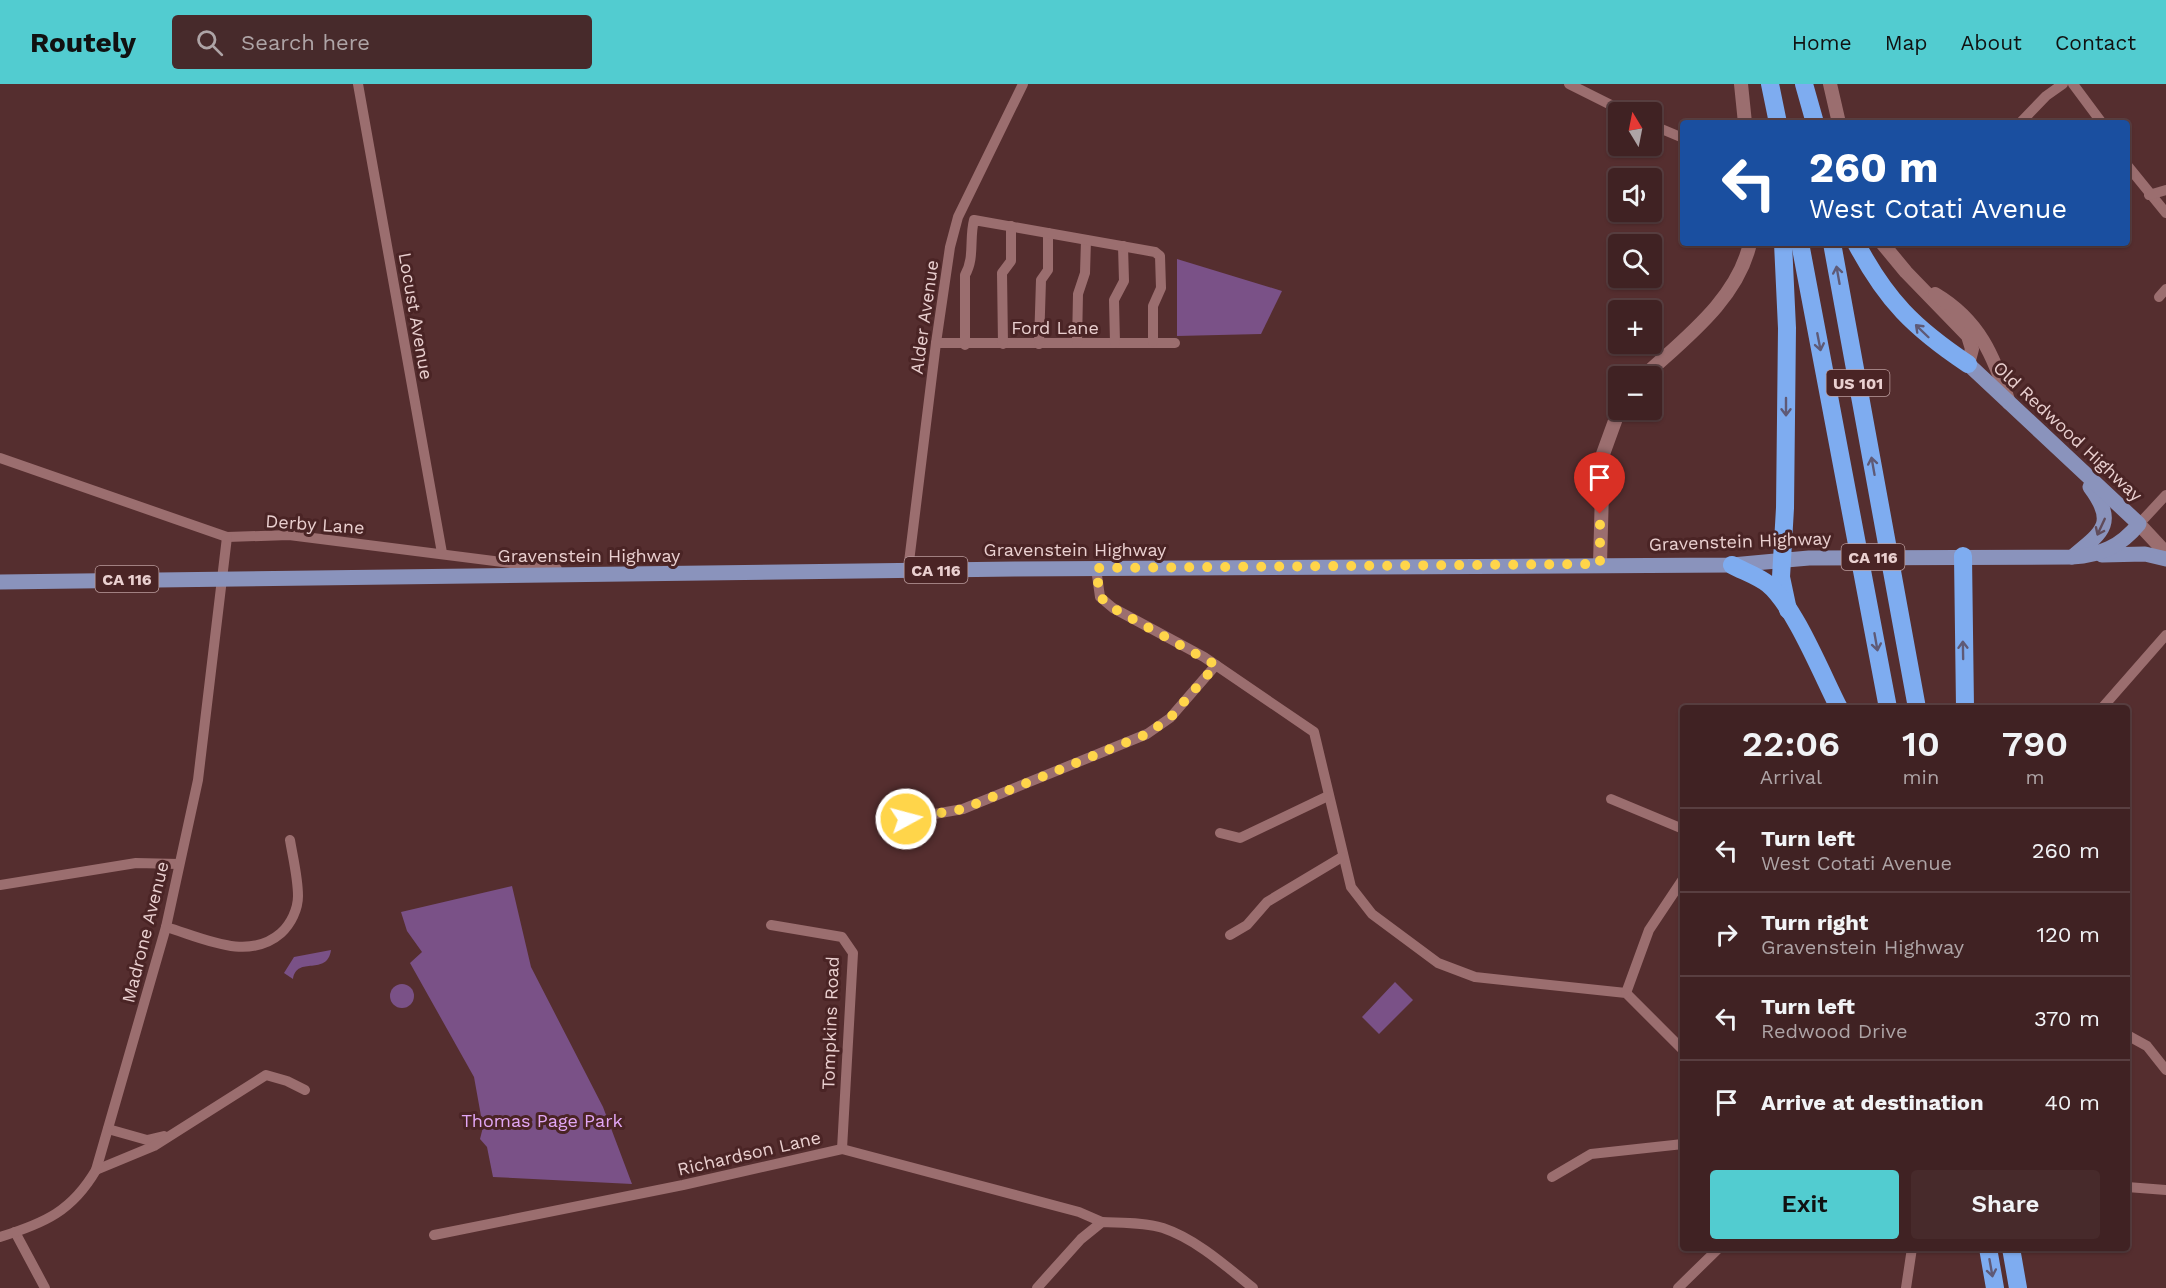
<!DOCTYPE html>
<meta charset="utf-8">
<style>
body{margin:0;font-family:"Work Sans",sans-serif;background:#472a2b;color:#f1f3f6;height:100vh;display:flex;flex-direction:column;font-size:22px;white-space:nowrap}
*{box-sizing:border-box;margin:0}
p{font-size:20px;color:#aea4a6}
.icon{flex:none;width:33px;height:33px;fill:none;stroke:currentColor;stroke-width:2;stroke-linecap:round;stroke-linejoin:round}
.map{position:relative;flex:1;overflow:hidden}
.panel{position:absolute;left:1680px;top:621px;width:450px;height:546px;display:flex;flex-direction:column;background:#402223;border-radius:6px;box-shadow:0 2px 4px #0004,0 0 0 2px #593f41}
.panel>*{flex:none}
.top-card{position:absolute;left:1680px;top:36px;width:450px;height:126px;border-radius:6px;box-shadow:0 2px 4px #0004,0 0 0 2px #593f41;background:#1a4fa0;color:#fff;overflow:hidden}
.needle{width:39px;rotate:350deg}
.buttons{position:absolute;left:1608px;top:18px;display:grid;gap:12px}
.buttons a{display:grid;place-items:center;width:54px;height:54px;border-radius:6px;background:#402223;box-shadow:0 2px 4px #0004,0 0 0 2px #593f41;font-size:30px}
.pin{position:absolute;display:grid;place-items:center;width:51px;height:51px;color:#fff;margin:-62px -26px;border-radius:50% 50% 50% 0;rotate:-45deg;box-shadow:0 0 6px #0007}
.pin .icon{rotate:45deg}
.me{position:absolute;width:66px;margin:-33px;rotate:83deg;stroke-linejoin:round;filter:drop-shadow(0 0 4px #0008)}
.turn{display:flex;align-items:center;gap:21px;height:126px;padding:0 30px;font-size:27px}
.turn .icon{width:78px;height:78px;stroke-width:2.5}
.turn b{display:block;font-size:42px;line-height:51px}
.eta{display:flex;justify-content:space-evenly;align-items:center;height:102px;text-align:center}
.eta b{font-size:36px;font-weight:600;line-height:42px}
.action{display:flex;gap:12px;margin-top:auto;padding:12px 30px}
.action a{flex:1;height:69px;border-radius:6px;background:#52ccd0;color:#111;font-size:24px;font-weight:600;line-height:69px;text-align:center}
.action a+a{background:#472a2b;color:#f1f3f6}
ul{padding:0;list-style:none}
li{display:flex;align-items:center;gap:18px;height:84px;padding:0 30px;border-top:2px solid #593f41}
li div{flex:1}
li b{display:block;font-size:22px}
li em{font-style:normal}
header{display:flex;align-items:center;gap:36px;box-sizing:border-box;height:84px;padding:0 30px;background:#52ccd0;color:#111}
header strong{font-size:28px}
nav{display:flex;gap:33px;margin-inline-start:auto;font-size:21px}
.search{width:420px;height:54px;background:#472a2b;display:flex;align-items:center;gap:15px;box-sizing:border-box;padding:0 21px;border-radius:6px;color:#aea4a6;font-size:22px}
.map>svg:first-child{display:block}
</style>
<header>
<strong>Routely</strong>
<div class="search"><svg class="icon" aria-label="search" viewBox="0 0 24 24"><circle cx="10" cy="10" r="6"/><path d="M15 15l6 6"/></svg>Search here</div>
<nav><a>Home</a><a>Map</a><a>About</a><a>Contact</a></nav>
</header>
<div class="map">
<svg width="2166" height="1204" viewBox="0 0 2166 1204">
<rect width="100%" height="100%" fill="#552e2f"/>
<g fill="#7a5187">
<polygon points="1177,175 1282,207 1261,250 1177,252"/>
<polygon points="512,802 531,883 603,1023 632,1100 493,1093 487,1063 480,1055 483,1043 474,993 410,879 422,868 407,847 401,828"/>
<path d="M331 866C327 893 297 871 293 895L284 889 294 873Z"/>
<polygon points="1395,898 1413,916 1379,950 1362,933"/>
<circle cx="402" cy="912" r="12"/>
</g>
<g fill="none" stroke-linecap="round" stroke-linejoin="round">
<g stroke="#9b6e6f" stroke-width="10">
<polyline points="358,0 442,469"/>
<polyline points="1569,0 1625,28"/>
<polyline points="2073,0 2102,39"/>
<polyline points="2020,39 2046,12 2063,0"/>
<polyline points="1652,41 1683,54"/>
<polyline points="2127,81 2166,129"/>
<polyline points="2149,111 2166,106"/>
<polyline points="2159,213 2166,205"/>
<polyline points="936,259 1175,259"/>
<polyline points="1077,259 1078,210 1085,189 1086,156"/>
<polyline points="1115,259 1114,216 1124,197 1123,162"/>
<polyline points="1003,260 1002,189 1011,177 1011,142"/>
<polyline points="1039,260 1041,196 1048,186 1048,149"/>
<path d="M965 261V191C975 174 969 155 974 136L1155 168 1160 172 1161 204 1153 222V258"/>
<polyline points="0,374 227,453 289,451 557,485"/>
<polyline points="2139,440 2166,411"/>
<polyline points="1096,484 1100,513 1113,524 1204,573 1314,648 1351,803 1372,830 1438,879 1475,893 1626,909 1683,966"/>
<polyline points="908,486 936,259 950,163 958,133 1023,0"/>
<polyline points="2102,624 2166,551"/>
<polyline points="1611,715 1683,745"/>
<polyline points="906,735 963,725 1147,650 1170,634 1216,581"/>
<polyline points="1220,749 1240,754 1328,712"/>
<polyline points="0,801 136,779 179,780"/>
<polyline points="771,841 842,853 853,869 842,1065"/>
<path d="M166 843C203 854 248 878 281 849 291 840 298 825 298 812 298 794 293 774 290 756"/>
<polyline points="1230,851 1247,841 1267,818 1342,773"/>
<polyline points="1626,909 1649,846 1683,795"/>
<polyline points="2127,951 2147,962 2166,986"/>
<polyline points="108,1045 147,1056 164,1052"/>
<polyline points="96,1086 154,1062 266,991 287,997 305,1006"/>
<polyline points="1552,1093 1591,1070 1683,1060"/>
<polyline points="2127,1103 2166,1106"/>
<polyline points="15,1148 45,1204"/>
<polyline points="434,1151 683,1101 842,1065 1079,1128 1102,1138"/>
<path d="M0 1153C45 1139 72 1127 96 1086L166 843 198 696 227 453"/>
<path d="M1037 1204 1081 1155 1102 1138C1122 1139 1143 1138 1163 1144 1196 1155 1226 1182 1253 1204"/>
<polyline points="1678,1204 1719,1164"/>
<polyline points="1906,1204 1912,1164"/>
</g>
<g stroke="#9b6e6f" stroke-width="14">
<polyline points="1741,0 1745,39"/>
<polyline points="1830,0 1839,39"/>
<polyline points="1882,159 1906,188 1968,252 1972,265 1968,280"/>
<path d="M1935 210C1979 236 1994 272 2009 319"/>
<path d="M1644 292C1684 255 1738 215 1750 159"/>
<polyline points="2139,440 2166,469"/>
<polyline points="1600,480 1603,370 1619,326"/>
</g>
<g stroke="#8a93bc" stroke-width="15">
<polyline points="2102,471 2145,470 2166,475"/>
<path d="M2072 473C2103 448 2117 439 2090 403"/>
<path d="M0 498 1015 485 1732 481 1809 474 2072 473C2101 471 2120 463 2139 440L1968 280"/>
</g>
<g stroke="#7eacf0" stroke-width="18">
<polyline points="1770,0 1778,39"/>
<polyline points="1804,0 1815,39"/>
<polyline points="1783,159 1787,244 1785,424 1781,493 1788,526"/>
<polyline points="1800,159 1888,624"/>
<polyline points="1832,159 1917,624"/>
<path d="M1856 159C1886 216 1914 244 1968 280"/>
<polyline points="1963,472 1965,624"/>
<path d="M1732 481C1743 487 1758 492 1768 500 1794 521 1823 593 1839 624"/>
<polyline points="1988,1164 1995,1204"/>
<polyline points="2011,1164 2018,1204"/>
</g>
</g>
<defs><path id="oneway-shaft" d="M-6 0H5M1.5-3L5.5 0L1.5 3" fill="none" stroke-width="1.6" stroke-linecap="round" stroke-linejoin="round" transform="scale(1.5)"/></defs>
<g stroke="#5f5a76">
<use href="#oneway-shaft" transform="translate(1838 191) rotate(-100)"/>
<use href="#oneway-shaft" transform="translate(1922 247) rotate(-136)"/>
<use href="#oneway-shaft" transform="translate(1819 258) rotate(79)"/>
<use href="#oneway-shaft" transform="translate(1786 323) rotate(90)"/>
<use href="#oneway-shaft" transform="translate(1873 382) rotate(-100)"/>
<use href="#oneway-shaft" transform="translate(1876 558) rotate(80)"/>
<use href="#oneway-shaft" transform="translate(1963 566) rotate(-91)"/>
<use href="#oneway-shaft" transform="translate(1991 1184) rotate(80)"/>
</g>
<use stroke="#604b5a" href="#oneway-shaft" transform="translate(2101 443) rotate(115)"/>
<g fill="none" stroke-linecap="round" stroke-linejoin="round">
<polyline stroke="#ffd54a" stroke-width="10" stroke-dasharray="0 18" points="906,735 963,725 1147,650 1170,634 1216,581 1113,524 1100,513 1096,484 1600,480 1600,430"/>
</g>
<g text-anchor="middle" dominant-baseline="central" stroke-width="6" stroke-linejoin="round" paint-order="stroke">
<g fill="#4a2425" stroke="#ba9c9d" stroke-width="1.5">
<rect x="1826.5" y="286" width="63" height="26" rx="4.5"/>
<rect x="1841.5" y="460" width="63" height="26" rx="4.5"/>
<rect x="904.5" y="473" width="63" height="26" rx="4.5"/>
<rect x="95.5" y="482" width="63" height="26" rx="4.5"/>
</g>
<g font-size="16" font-weight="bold" fill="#ead0d0">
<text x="1858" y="299">US 101</text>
<text x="1873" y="473">CA 116</text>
<text x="936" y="486">CA 116</text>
<text x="127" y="495">CA 116</text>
</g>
<g font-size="18" fill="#ead0d0" stroke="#4a2425">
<text transform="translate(416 232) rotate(80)">Locust Avenue</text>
<text transform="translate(924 233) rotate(-82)">Alder Avenue</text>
<text x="1055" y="243">Ford Lane</text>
<text transform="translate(2068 347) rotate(43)">Old Redwood Highway</text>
<text transform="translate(315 440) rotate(4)">Derby Lane</text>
<text transform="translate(1740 457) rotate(-2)">Gravenstein Highway</text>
<text x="1075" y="465">Gravenstein Highway</text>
<text x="589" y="471">Gravenstein Highway</text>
<text transform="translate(145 848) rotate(-76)">Madrone Avenue</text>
<text transform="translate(830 939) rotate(-88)">Tompkins Road</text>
<text transform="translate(749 1069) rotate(-13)">Richardson Lane</text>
</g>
<g font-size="18" fill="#e2a7f5" stroke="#4a2425">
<text x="542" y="1036">Thomas Page Park</text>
</g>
</g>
</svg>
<div class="buttons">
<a><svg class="needle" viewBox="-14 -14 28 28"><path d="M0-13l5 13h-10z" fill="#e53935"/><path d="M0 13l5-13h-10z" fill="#aea4a6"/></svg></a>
<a><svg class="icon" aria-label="sound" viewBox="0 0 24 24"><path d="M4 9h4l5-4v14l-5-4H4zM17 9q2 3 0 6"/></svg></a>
<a><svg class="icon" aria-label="search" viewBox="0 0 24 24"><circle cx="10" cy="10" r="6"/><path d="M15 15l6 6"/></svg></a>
<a>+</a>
<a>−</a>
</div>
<div class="pin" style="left:1600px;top:430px;background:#d93025"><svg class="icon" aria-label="arrive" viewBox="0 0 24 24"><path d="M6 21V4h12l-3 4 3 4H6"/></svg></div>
<svg class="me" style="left:906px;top:735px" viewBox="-20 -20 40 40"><circle r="17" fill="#ffd54a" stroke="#fff" stroke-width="3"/><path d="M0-11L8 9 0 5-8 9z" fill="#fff"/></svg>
<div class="top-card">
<div class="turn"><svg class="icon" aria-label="left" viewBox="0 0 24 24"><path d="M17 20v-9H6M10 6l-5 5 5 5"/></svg><div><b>260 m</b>West Cotati Avenue</div></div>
</div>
<section class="panel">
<div class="eta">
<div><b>22:06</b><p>Arrival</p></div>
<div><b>10</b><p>min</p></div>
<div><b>790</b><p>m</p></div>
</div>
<ul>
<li><svg class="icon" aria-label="left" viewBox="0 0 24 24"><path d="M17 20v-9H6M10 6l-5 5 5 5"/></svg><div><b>Turn left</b><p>West Cotati Avenue</p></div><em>260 m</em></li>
<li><svg class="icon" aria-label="right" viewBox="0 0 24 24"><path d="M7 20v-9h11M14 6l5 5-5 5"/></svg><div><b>Turn right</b><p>Gravenstein Highway</p></div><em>120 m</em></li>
<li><svg class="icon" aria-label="left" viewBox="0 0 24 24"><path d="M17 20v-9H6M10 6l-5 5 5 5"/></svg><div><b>Turn left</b><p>Redwood Drive</p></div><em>370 m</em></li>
<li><svg class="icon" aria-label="arrive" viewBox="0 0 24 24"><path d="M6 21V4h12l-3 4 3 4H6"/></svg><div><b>Arrive at destination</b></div><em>40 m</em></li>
</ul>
<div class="action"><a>Exit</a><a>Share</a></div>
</section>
</div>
